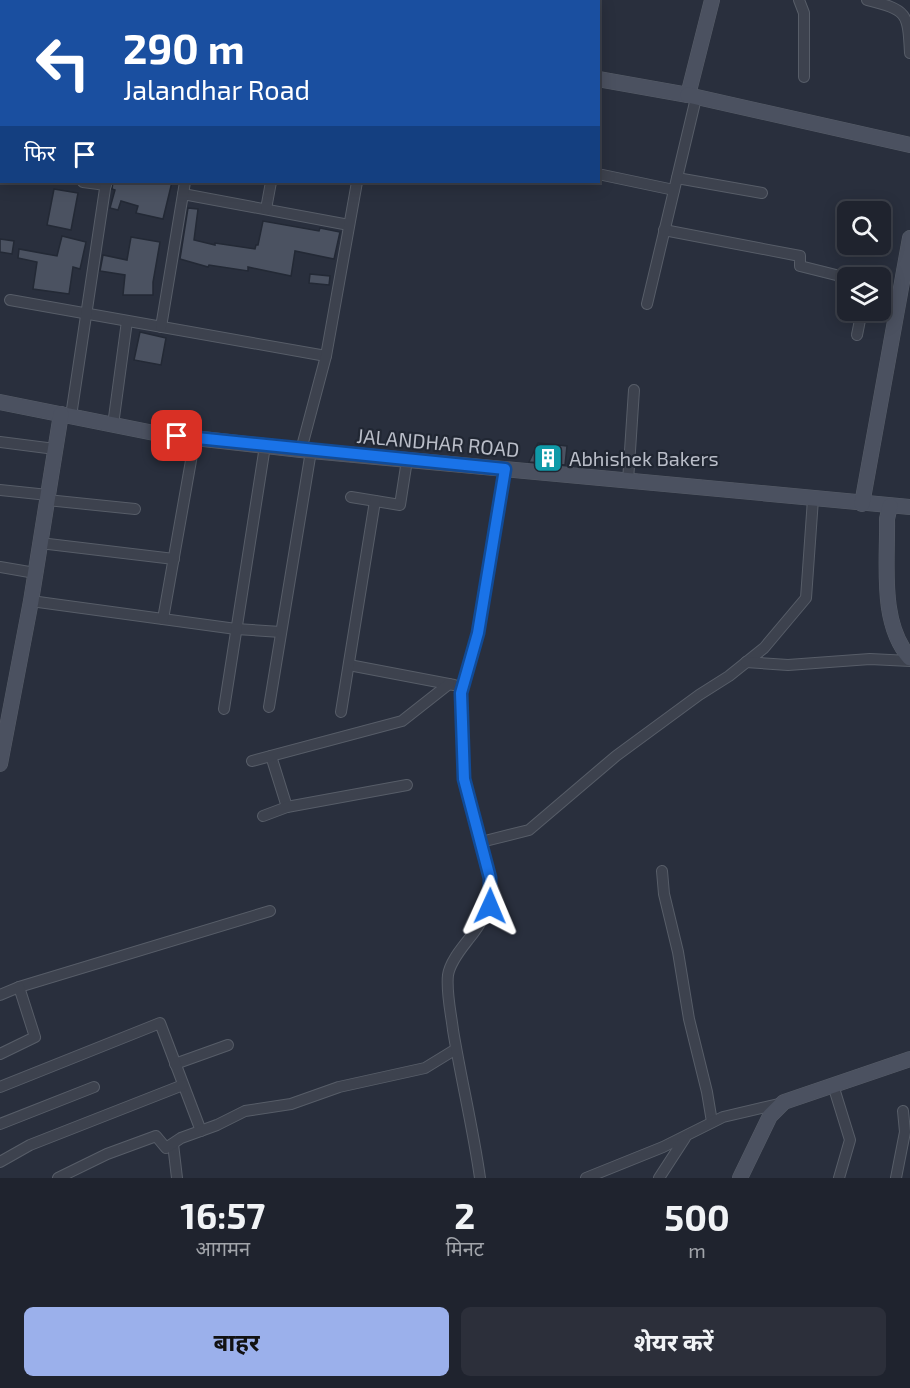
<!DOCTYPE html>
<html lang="hi">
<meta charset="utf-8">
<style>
body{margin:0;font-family:"Exo 2","Noto Sans Devanagari",sans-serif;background:#2c2f3a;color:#f1f3f6;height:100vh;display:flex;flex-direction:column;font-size:22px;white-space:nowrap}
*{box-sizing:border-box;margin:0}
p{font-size:20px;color:#a1a4aa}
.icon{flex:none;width:33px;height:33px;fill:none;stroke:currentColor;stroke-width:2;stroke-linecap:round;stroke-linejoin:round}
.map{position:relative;height:1178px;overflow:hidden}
.drawer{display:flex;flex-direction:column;background:#1f232e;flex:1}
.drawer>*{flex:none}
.hud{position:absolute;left:0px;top:0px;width:600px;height:183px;box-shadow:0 3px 15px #0003,0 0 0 2px #3c404a;background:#1a4fa0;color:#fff;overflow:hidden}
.fabs{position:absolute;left:837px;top:201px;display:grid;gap:12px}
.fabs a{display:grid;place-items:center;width:54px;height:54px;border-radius:9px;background:#1f232e;box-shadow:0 3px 15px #0003,0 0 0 2px #3c404a;font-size:30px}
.pin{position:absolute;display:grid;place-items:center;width:51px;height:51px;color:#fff;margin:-26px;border-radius:12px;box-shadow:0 3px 9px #0006}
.me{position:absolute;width:66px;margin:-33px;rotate:1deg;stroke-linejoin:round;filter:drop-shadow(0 0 4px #0008)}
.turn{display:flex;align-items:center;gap:21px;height:126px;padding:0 24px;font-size:27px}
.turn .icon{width:78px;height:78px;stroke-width:2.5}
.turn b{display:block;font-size:42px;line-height:51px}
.then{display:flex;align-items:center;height:57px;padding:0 24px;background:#0003;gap:12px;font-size:22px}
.eta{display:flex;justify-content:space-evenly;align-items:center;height:102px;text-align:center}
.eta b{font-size:36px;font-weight:700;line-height:42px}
.cta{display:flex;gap:12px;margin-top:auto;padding:12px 24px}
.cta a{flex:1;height:69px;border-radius:9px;background:#9bb0eb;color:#111;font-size:24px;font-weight:700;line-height:69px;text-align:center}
.cta a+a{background:#2c2f3a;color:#f1f3f6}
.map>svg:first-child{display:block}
</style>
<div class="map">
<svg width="910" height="1178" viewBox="0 0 910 1178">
<rect width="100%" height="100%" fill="#292f3d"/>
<g fill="#4b5261" stroke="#232935" stroke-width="1.5">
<polygon points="113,182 172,182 163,219 136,213 138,206 121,201 118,210 110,208 115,190 112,189"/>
<polygon points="54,189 78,193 71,230 47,225"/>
<polygon points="188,208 198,209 194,240 215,245 215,243 255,249 256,245 258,245 263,221 319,231 320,228 340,232 334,259 295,251 291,276 248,267 248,271 209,265 208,267 180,259"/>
<polygon points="62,236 86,242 80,269 73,267 69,294 33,289 37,262 18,258 19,249 57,256"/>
<polygon points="131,237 160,242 153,282 153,295 123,295 125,275 100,271 103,255 127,260"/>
<polygon points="0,239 14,241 12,254 0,252"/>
<polygon points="310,274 330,276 329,285 309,283"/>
<polygon points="140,332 166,338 161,365 134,360"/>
<polygon points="538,443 567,446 565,465 529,462"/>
</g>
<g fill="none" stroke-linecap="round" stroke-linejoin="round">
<g stroke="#575d68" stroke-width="12">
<g id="street">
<polyline points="799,0 804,13 804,77"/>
<path d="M867 0C907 10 908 12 910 53"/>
<polyline points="135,2 135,0"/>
<polyline points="0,169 2,169"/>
<polyline points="598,174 674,190"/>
<polyline points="677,178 762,193"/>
<polyline points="83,182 106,185"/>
<polyline points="183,194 349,225"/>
<polyline points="266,209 271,182"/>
<polyline points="664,230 800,256 800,266 848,278"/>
<polyline points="10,300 326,356"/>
<polyline points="647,304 696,98"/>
<polyline points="161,327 185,182"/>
<polyline points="857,335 862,310"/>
<polyline points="71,416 106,182"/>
<polyline points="113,425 127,321"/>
<polyline points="0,442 55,449"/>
<polyline points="301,450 326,356 357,182"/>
<polyline points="505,469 478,633 461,693 464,779 481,842 529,830 616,756 699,695 729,676 764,648 806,598 813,499"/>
<polyline points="628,481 634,390"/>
<polyline points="0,490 48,495"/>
<polyline points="351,497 400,505 407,460"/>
<polyline points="47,500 135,509"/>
<polyline points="40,543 174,559"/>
<polyline points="0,567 35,573"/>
<polyline points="31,601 236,629 281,632"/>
<polyline points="163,619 195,438"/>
<polyline points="746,662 788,665 870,659 910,661"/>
<polyline points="349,665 454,685"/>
<polyline points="269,707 311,451"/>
<polyline points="224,709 265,446"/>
<polyline points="341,712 375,501"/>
<polyline points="271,756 287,807"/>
<polyline points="252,761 402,721 449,684"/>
<polyline points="263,816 287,807 407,785"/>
<polyline points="662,871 664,894 678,952 689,1019 707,1092 712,1122"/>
<polyline points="19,987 270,911"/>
<polyline points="0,995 19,987 35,1037 0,1054"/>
<polyline points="175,1064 228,1045"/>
<polyline points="833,1085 850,1140 839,1178"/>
<polyline points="0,1087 160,1023 201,1131"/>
<polyline points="0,1124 94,1087"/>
<polyline points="173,1144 177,1178"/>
<polyline points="0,1162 30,1145 183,1085"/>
<polyline points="58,1178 107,1154 156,1136 166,1148 181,1138 217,1125 245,1111 291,1104 339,1087 425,1068 456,1049"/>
<path d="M480 1178C473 1128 461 1079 453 1030 451 1013 446 992 448 975 450 962 461 949 468 940 498 904 493 885 481 842"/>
<polyline points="586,1178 663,1147 723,1117 783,1103"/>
<polyline points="659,1178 685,1138"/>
<polyline points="896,1178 905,1132 903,1111"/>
</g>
</g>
<g stroke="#575d68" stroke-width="16">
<g id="secondary">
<polyline points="175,0 183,2"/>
<polyline points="598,79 688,95 712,0"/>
<polyline points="688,95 910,145"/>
<polyline points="0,402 159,434 301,450 910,507"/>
<polyline points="862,504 910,238"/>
<path d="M890 506 887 519C888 563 879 623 910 658"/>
<polyline points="0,764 31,601 61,414"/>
<polyline points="740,1178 770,1116 784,1102 910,1059"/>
</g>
</g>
<use href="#street" stroke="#3d424e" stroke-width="10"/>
<use href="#secondary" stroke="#4b5160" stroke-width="15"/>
</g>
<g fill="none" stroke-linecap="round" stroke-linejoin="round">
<g stroke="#114b97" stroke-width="15">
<polyline id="route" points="177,436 505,469 478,633 461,693 464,779 490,878 490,906"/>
</g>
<use href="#route" stroke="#1a73e8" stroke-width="10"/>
</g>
<defs>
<g id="building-square" transform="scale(1.5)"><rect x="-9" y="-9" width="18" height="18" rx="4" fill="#0f9aa8" stroke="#212733"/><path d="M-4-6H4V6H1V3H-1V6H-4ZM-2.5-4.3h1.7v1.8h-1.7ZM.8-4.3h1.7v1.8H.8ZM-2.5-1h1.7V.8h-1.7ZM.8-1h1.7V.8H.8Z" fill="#fff"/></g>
</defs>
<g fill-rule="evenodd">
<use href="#building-square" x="548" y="458"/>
</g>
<g text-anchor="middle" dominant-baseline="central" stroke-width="4.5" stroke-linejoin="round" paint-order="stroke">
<g font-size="20" fill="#b9bdc8" stroke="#212733">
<text transform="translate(438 442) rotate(5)">JALANDHAR ROAD</text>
</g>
<g font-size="20" fill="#b9bdc8" stroke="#212733" text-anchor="start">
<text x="569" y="458">Abhishek Bakers</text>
</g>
</g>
</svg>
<div class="fabs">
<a><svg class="icon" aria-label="search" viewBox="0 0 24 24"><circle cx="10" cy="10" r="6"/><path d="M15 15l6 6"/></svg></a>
<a><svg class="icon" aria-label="layers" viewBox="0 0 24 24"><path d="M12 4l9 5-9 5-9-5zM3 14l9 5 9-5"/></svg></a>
</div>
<div class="pin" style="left:177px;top:436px;background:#d93025"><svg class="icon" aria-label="arrive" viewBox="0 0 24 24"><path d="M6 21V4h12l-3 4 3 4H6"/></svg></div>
<svg class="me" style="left:490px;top:906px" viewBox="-20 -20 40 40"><path d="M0-17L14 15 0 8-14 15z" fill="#1a73e8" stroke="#fff" stroke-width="4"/></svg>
<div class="hud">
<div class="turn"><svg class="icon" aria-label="left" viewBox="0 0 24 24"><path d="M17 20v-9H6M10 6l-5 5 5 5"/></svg><div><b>290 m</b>Jalandhar Road</div></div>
<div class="then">फिर<svg class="icon" aria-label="arrive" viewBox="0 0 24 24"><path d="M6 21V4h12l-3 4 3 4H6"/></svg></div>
</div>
</div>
<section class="drawer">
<div class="eta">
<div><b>16:57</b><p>आगमन</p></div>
<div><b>2</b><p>मिनट</p></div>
<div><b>500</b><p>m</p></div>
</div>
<div class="cta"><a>बाहर</a><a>शेयर करें</a></div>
</section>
